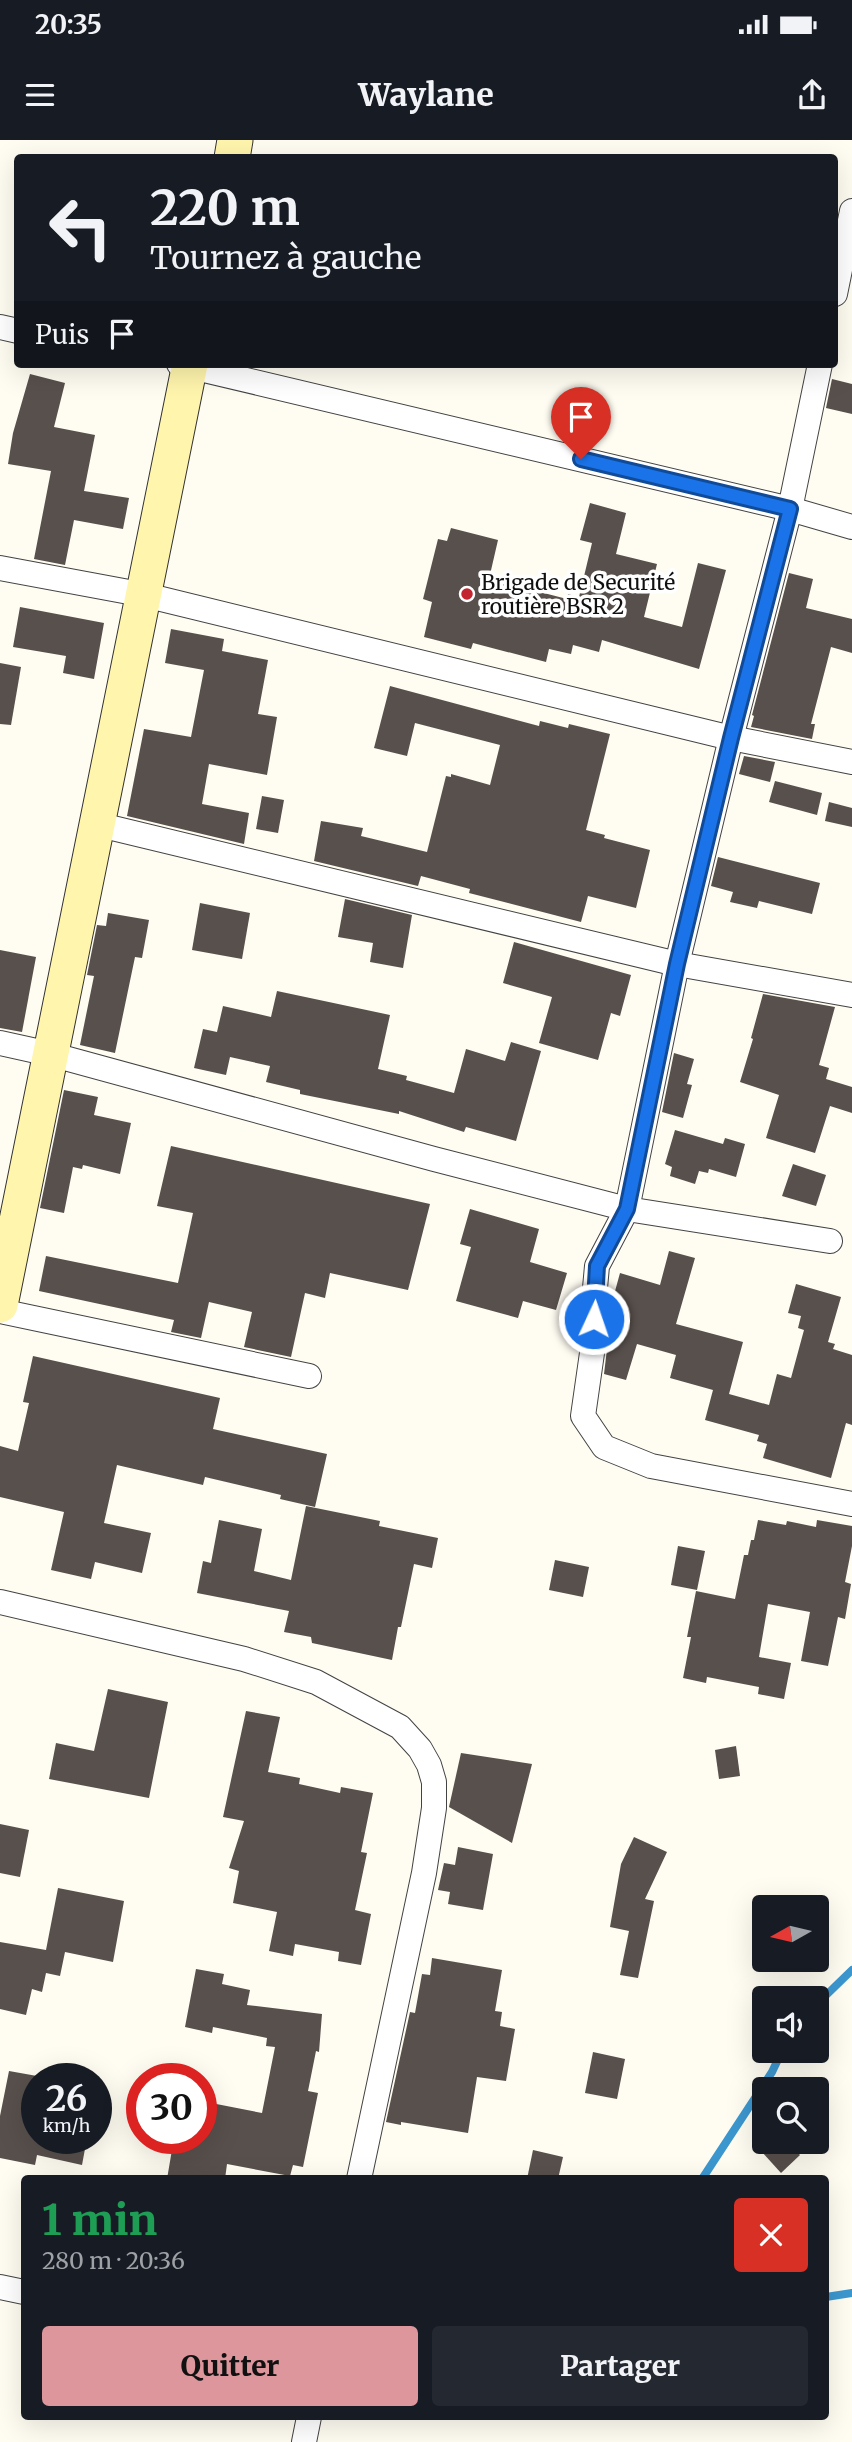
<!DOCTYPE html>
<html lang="fr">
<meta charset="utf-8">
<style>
body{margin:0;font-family:Merriweather,serif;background:#242831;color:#f1f3f6;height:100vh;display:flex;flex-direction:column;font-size:26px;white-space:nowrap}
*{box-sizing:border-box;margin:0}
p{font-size:23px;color:#9ea1a6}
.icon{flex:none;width:38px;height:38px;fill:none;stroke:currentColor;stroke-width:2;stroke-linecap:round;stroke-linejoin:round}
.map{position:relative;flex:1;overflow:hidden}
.sheet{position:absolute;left:21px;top:2035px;width:808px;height:245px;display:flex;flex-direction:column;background:#171b24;border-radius:7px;box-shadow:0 7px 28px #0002}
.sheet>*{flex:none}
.top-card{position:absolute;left:14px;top:14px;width:824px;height:214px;border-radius:7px;box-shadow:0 7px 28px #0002;background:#171b24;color:#f1f3f6;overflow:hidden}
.needle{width:46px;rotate:262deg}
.tools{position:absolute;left:752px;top:1755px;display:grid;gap:14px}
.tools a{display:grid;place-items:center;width:77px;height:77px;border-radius:7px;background:#171b24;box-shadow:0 7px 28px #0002;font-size:35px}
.speed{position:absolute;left:21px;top:1923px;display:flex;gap:14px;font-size:35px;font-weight:700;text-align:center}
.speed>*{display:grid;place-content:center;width:91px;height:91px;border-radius:50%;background:#171b24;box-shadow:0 7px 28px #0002;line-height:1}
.speed small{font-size:18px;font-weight:400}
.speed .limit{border:10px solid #d22;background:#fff;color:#111}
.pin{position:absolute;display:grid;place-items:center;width:60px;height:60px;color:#fff;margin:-72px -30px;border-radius:50% 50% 50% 0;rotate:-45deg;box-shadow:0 0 7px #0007}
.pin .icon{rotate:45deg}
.me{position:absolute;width:77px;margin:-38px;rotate:3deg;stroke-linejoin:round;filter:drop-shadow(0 0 5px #0008)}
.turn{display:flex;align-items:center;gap:24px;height:147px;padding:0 21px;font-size:32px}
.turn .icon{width:91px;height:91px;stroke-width:2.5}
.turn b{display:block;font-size:49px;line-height:60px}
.then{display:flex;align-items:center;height:66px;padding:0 21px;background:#0003;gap:14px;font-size:26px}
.round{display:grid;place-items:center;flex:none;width:74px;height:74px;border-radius:7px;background:#242831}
.overview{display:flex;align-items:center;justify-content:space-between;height:119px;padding:0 21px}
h1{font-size:42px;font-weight:800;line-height:52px;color:#1e9e55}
.button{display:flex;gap:14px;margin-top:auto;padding:14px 21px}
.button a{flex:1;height:80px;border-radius:7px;background:#dc969c;color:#111;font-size:28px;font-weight:800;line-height:80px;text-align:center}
.button a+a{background:#242831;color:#f1f3f6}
.status{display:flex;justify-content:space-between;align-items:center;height:49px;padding:0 35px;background:#171b24;direction:ltr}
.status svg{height:19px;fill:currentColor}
header{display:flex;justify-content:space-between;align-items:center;height:91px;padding:0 21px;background:#171b24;font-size:32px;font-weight:800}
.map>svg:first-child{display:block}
</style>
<div class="status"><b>20:35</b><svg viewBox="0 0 49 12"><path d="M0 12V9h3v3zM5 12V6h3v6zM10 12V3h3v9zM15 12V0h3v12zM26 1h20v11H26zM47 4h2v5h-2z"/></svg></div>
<header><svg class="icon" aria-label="menu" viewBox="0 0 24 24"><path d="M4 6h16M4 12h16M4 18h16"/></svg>Waylane<svg class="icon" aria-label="share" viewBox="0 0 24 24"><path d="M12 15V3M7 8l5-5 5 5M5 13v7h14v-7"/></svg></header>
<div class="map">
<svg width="852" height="2302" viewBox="0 0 852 2302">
<rect width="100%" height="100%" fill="#fffcf2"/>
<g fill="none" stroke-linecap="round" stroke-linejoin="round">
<g stroke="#3c97cf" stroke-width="8">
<polyline points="817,1864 852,1830"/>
<polyline points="702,2039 772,1932 782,1911"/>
<polyline points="826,2157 852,2153"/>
</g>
</g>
<g fill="#58504c">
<polygon points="30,234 65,243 54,287 95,295 84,351 129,358 123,389 74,380 65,425 34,419 51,331 8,324 13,293"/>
<polygon points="832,239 852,244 852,274 826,268"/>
<polygon points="590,363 626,373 616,414 657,424 644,477 682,487 698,423 726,430 699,529 602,500 599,512 573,505 571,514 549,509 546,522 473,503 471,509 424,497 432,462 423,459 438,399 447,401 451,388 498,400 489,439 567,459 568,454 579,457 592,403 580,400"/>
<polygon points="789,433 813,439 806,468 852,479 852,513 831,507 811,584 815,584 812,599 751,587 754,576 752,575"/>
<polygon points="20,467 104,483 94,539 63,533 66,516 13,507"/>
<polygon points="171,489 224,499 222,511 268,520 258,574 277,577 267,635 209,624 202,664 249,673 244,704 127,676 144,589 191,597 204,530 165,523"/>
<polygon points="0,523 21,527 11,585 0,584"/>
<polygon points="390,546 539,586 540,581 568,588 569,584 610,594 586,690 605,695 604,698 650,710 636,768 588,756 581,782 469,753 470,749 421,736 418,746 314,721 321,681 363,688 361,696 427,712 446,636 451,637 451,634 490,645 500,605 415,583 407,616 374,608"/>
<polygon points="744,616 775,622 770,642 739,634"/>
<polygon points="775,641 822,653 817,675 769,662"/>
<polygon points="262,656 284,660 278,693 256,689"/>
<polygon points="829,662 852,668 852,687 825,681"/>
<polygon points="718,717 820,743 812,774 759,761 757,768 730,762 733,752 711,746"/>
<polygon points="345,759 412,775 403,828 370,822 373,803 338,797"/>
<polygon points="200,763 250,773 242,819 192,810"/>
<polygon points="108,773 149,780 142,818 135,817 115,913 80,905 94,836 87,835 97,785 106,786"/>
<polygon points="514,802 631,835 620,876 611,873 598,920 539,903 552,857 503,843"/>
<polygon points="0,810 36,817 22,892 0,888"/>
<polygon points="277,851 390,875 378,929 407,936 406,940 454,953 466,909 505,921 511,902 541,911 516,1001 466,987 464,992 399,971 399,974 300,954 300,950 266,942 270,926 230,917 226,935 194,928 203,889 217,892 223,866 271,877"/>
<polygon points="763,854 835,867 819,925 829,928 826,939 852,947 852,973 830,966 815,1013 766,998 779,955 740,942 753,899 751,898"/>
<polygon points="674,913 694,919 687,944 692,945 683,978 662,972"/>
<polygon points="64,950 98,957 94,975 131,983 120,1034 83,1025 82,1029 73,1027 64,1073 40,1068"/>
<polygon points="675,990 723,1004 725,998 745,1004 736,1037 709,1029 708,1033 699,1031 695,1044 670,1036 672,1027 665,1024"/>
<polygon points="171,1006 430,1064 408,1150 330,1133 325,1158 305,1153 291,1217 244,1207 252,1172 209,1162 201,1198 171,1192 174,1180 39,1151 46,1116 178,1143 193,1073 157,1066"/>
<polygon points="793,1024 826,1035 816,1066 782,1056"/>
<polygon points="470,1069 539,1089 530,1122 567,1133 556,1170 523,1161 518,1178 456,1161 471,1107 460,1104"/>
<polygon points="669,1111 695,1118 676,1184 743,1202 729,1254 769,1265 777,1234 791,1238 804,1190 798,1188 801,1176 788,1173 796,1144 841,1157 828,1202 835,1204 833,1209 852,1215 852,1285 846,1283 831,1338 763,1318 767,1304 757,1301 759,1295 705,1280 713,1250 670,1238 676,1215 637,1204 626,1240 604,1234 611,1176 609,1173 620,1133 660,1145"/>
<polygon points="33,1216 220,1258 213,1289 327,1314 315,1367 280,1359 281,1355 205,1337 203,1345 117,1325 104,1383 151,1393 142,1433 95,1422 91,1439 51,1430 64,1372 0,1357 0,1306 18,1311 29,1263 23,1262"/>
<polygon points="306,1366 380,1381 379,1386 438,1398 432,1428 414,1424 401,1487 398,1487 392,1520 312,1503 311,1497 284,1492 289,1471 197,1453 203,1421 211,1423 219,1380 262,1389 254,1431 291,1440"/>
<polygon points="758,1380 786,1385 787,1381 816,1387 817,1380 852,1386 852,1406 845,1442 851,1444 845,1479 838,1477 828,1526 801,1521 810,1472 768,1464 759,1517 791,1523 784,1559 758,1554 759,1547 707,1537 706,1543 683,1538 691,1497 687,1497 696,1451 735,1459 744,1415 748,1415 751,1400 754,1400"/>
<polygon points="678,1406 705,1411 697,1450 671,1445"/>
<polygon points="555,1420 589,1427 583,1457 549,1450"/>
<polygon points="108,1549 168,1562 149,1658 49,1639 56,1603 94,1611"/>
<polygon points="246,1571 280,1577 268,1632 300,1638 299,1644 340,1653 341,1647 373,1653 361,1712 367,1713 355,1770 371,1774 361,1825 338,1821 339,1812 295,1804 293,1816 269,1811 277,1772 233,1763 239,1731 229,1728 244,1681 223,1677"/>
<polygon points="736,1606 740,1636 719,1639 715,1610"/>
<polygon points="461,1613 532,1624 512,1703 449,1667"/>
<polygon points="0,1684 29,1690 20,1737 0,1733"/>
<polygon points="634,1697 667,1712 645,1759 654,1761 638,1838 620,1835 629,1791 610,1787 621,1724"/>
<polygon points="458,1707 493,1714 483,1770 448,1764 450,1752 438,1750 444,1723 455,1725"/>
<polygon points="58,1748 124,1761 113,1822 65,1812 60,1836 46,1833 42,1852 32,1849 26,1875 0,1869 0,1802 46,1810"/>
<polygon points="432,1818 502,1830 495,1871 502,1872 500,1886 515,1889 506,1941 477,1937 468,1993 401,1982 401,1985 386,1982 410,1872 415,1873 422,1834 430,1835"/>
<polygon points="196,1829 224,1834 222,1844 250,1850 247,1865 322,1874 319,1912 316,1911 308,1951 318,1953 303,2027 293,2025 290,2036 227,2024 225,2039 167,2039 174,1998 201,1998 201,1961 262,1973 275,1907 266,1906 267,1898 213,1887 212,1893 185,1887"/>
<polygon points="593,1912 625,1919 617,1959 585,1953"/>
<polygon points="9,1931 37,1936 37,1998 87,1998 82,2025 37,2015 35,2025 0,2018 0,1976"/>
<polygon points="772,2002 788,2002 800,2015 781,2033 762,2012"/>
<polygon points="533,2010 563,2017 558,2039 527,2039"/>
</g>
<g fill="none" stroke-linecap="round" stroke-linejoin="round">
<g stroke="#434343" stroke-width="26">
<g id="street">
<polyline points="835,154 852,71"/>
<polyline points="0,187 18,191"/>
<polyline points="179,224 790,369 852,387"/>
<polyline points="820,224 790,369 731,598 677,824 627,1069 597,1126 594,1159 594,1199 583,1276 604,1307 651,1326 852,1364"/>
<polyline points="0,428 145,455 731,598 852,622"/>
<polyline points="96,684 677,824 852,855"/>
<polyline points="0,903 50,914 434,1019 627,1069 830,1101"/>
<polyline points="0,1171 309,1236"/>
<polyline points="0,1462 244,1519 316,1542 400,1587 420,1609 429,1625 434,1642 434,1668 424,1733 359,2039"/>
<polyline points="0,2147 24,2152"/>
<polyline points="304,2302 309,2277"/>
</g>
</g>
<g stroke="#323232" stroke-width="37">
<g id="secondary">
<polyline points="232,18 235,0"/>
<polyline points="0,1165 190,224"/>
</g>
</g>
<use href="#street" stroke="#fff" stroke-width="24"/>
<use href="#secondary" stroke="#fff5ad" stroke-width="35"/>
</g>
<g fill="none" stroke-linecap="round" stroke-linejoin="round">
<g stroke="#114b97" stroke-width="18">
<polyline id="route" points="581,319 790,369 731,598 677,824 627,1069 597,1126 594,1179"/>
</g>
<use href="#route" stroke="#1a73e8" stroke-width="12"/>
</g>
<circle fill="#c2252f" stroke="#fff" stroke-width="2.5" cx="467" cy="454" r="7"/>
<g text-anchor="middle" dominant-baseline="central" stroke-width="7" stroke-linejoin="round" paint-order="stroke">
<g font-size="21" fill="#101010" stroke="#fff" text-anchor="start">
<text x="481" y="442">Brigade de Securité<tspan x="481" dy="24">routière BSR 2</tspan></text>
</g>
</g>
</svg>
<div class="tools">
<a><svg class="needle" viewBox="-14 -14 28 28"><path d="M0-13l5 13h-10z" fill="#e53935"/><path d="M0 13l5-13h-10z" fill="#9ea1a6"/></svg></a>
<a><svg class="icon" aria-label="sound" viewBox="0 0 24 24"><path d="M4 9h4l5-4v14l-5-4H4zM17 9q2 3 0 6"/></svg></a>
<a><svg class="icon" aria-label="search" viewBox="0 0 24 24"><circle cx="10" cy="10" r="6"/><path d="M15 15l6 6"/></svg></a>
</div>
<div class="speed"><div>26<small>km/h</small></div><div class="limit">30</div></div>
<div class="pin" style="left:581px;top:319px;background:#d93025"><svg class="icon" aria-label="arrive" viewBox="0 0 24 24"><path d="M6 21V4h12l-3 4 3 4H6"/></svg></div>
<svg class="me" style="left:594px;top:1179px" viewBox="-20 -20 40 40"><circle r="17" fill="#1a73e8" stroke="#fff" stroke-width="3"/><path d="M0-11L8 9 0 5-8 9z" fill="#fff"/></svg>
<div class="top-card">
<div class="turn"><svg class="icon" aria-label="left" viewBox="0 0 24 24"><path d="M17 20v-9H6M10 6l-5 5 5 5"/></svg><div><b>220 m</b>Tournez à gauche</div></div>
<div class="then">Puis<svg class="icon" aria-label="arrive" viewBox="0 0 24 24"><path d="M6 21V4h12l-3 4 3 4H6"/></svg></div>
</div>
<section class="sheet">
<div class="overview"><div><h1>1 min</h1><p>280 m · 20:36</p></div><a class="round" style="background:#d93025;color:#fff"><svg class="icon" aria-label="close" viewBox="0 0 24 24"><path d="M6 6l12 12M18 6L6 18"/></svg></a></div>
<div class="button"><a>Quitter</a><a>Partager</a></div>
</section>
</div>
